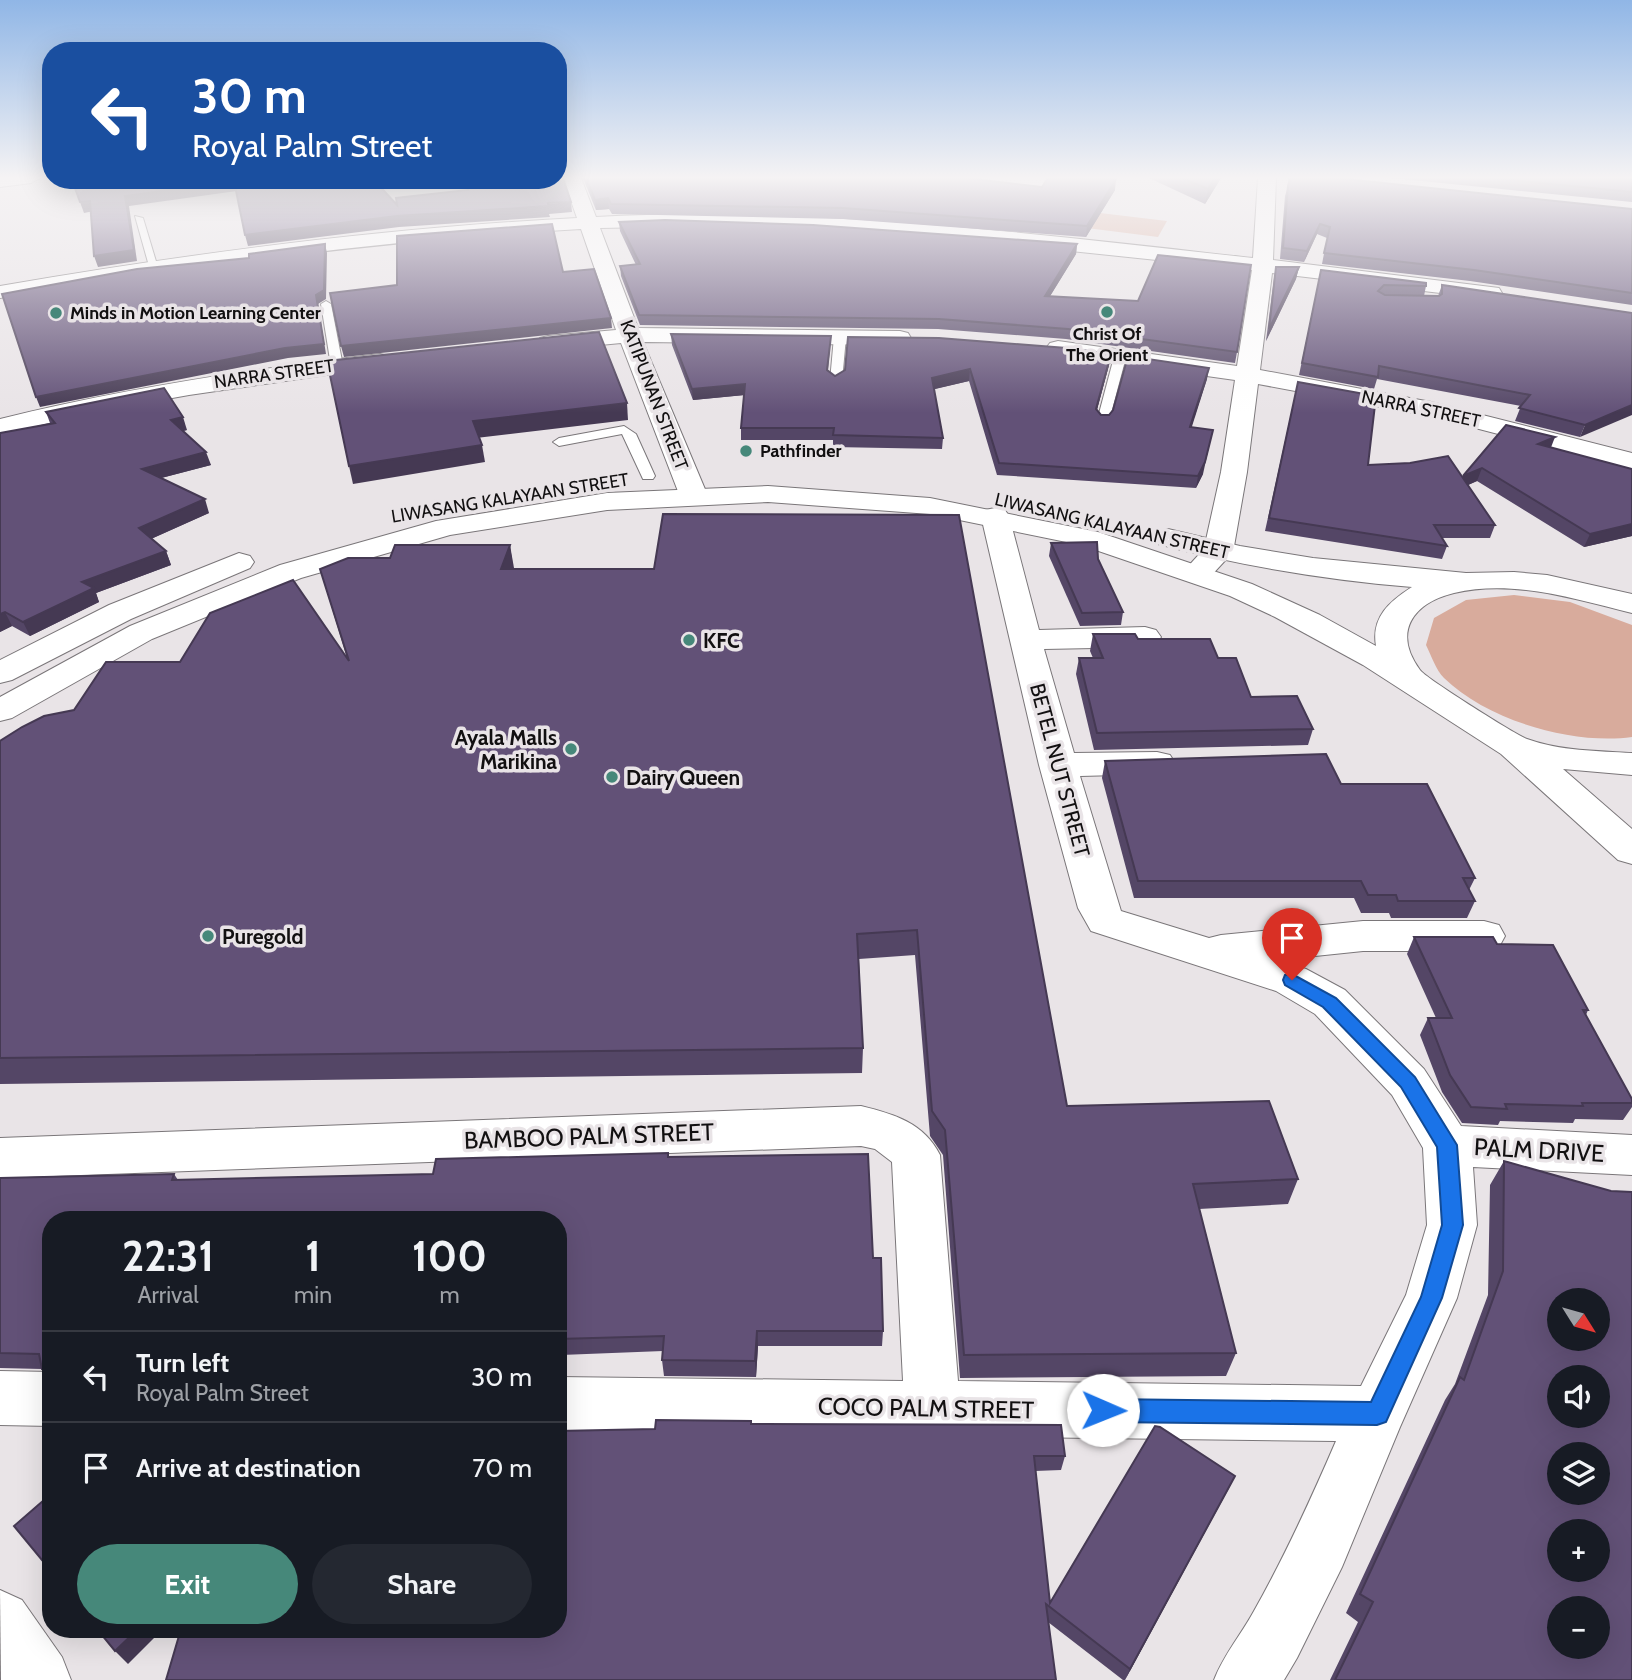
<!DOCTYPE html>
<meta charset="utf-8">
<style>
body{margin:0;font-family:Cabin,sans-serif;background:#242831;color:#f1f3f6;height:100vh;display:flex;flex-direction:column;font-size:26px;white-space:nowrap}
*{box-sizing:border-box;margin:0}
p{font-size:23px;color:#9ea1a6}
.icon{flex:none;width:38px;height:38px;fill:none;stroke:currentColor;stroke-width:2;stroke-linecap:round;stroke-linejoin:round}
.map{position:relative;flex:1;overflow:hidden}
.panel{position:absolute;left:42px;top:1211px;width:525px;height:427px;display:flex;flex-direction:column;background:#171b24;border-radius:28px;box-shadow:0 7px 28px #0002}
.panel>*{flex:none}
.banner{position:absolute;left:42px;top:42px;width:525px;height:147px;border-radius:28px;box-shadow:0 7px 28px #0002;background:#1a4fa0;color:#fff;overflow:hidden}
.needle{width:46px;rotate:127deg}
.buttons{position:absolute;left:1547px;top:1288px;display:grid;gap:14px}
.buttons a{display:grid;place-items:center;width:63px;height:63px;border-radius:50%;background:#171b24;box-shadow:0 7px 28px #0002;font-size:35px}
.pin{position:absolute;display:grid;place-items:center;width:60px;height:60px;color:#fff;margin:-72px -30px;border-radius:50% 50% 50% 0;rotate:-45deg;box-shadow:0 0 7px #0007}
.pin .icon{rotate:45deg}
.me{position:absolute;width:77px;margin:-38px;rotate:91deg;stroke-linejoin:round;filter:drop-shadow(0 0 5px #0008)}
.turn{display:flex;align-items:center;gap:24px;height:147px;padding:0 35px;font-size:32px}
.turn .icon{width:91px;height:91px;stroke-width:2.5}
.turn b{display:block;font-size:49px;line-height:60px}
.eta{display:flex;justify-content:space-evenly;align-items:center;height:119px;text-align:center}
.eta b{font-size:42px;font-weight:800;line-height:49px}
.primary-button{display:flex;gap:14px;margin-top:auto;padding:14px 35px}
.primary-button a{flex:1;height:80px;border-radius:42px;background:#46887a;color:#fff;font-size:28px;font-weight:800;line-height:80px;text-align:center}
.primary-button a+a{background:#242831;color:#f1f3f6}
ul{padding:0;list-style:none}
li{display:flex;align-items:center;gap:21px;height:91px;padding:0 35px;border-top:2px solid #363941}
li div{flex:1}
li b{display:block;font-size:26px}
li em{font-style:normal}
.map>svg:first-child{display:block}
</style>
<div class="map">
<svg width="1632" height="1680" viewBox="0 0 1632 1680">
<rect width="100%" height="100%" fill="#e9e4e7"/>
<g fill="#d8ab9c">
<polygon points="1075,210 1167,221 1158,237 1063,225"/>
<path d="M1514 595 1570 602 1632 625V737C1573 745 1488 721 1444 678 1436 670 1431 655 1426 645L1434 618 1466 600Z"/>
</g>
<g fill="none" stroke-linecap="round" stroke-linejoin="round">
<g stroke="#7a7679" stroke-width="2">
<g id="lane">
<polygon points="135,216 143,218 158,268 149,266"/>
<polygon points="326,301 331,304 343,366 337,370 331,366 321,304"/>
<polygon points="840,334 846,337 842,381 836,385 830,381 834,337"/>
<polygon points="1120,354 1126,357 1109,421 1107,424 1099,424 1097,421 1114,357"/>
<polygon points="624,426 636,434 655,476 653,479 643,479 622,434 559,446 553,442 559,438"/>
</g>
</g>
<g stroke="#7a7679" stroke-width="2">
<g id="street">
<polygon points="0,178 40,178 31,183 0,187"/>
<path d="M563 178H581L596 217C816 206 1035 234 1253 258L1258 178H1276L1273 260 1491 287 1499 288 1502 293 1499 298 1491 299 1272 273 1260 370 1431 402 1632 453V469L1429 416 1258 384 1247 472 1233 552 1208 579 1197 582 1186 579 1182 573 1204 549 1221 472 1235 380 1058 355 1050 353 1046 348 1050 343 1058 341 1237 366 1252 270 890 232 701 226 600 228 638 328 900 331 908 333 911 338 908 343 900 345 643 342 707 494 703 500 693 502 683 500 679 494 621 343 548 350 540 348 537 343 540 338 548 336 616 330 581 229C385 240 193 265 0 298V286C192 253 383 228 577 218Z"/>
<path d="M380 354 388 356 392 361 388 366 189 395 94 412 0 435V419C125 388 252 369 380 354Z"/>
<path d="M995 508 1005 510 1009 516 1039 630 1145 627 1156 630 1161 637 1156 644 1145 647 1044 649 1074 753 1157 752 1170 755 1175 763 1170 771 1157 774 1080 776 1121 911 1209 938 1221 935 1363 921H1484L1499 925 1505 936 1499 947 1484 951H1363L1277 960 1306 969 1345 990 1424 1069 1461 1126 1632 1135V1175L1473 1167 1477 1225 1457 1298 1400 1427 1342 1567 1297 1658 1284 1680H1214C1224 1654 1241 1635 1254 1611 1285 1556 1311 1499 1336 1441L558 1431V1377L903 1381 892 1162 875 1149 861 1146 0 1178V1138L861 1106C894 1114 924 1123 940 1155L958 1381 1361 1386 1406 1295 1427 1225 1423 1148 1392 1095 1315 1014 1276 991 1091 931 1078 908 1039 765 981 516 985 510Z"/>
<polygon points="0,1371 51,1372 51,1426 0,1425"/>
<polygon points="0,1590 22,1600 62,1657 71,1680 1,1680"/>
</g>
</g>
<g stroke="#7a7679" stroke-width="2">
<g id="secondary">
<path d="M768 486 930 498 1098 532 1252 584 1320 615 1376 646C1371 617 1390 601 1412 587 1326 580 1242 566 1158 544L1153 538 1158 532 1168 529 1240 546 1313 558 1466 573 1514 572 1547 575 1632 594V613C1575 599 1513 579 1454 593 1413 603 1392 632 1420 670 1424 677 1516 735 1527 739 1560 751 1598 751 1632 753V775L1563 769 1632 829V864L1618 860 1501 754 1363 665 1275 617 1230 596 1081 545 930 514 768 502 607 510 450 535 301 578 152 639 12 718 0 721V697L130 626 280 565 436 521 607 493Z"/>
<polygon points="239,553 250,556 254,562 250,568 131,619 12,680 0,683 0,660 109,605"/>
</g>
</g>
<use href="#lane" fill="#fff" fill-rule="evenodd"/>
<use href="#street" fill="#fff" fill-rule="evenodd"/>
<use href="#secondary" fill="#fff" fill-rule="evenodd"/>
</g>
<g fill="#544666">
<polygon points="583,178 966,178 1042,187 1115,190 1086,237 843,219 612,214 609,209 596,210"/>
<polygon points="1149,178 1221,178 1205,204"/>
<polygon points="1392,178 1632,178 1632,202"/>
<polygon points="1288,186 1632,209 1632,305 1470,281 1322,264 1327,238 1317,234 1304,262 1280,259 1285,196"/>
<polygon points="619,222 1077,244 1076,254 1050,296 1237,352 1235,363 1066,339 938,329 640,325 621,276 620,266 636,265 620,231"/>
<polygon points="1276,267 1299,267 1296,279 1266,341 1274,278"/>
<polygon points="1321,270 1426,286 1424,296 1438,296 1442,285 1632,313 1580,437 1515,421 1521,406 1377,379 1374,389 1299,375"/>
<polygon points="671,334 830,347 828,370 835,376 1109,365 1097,410 1101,415 1109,415 1207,379 1191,427 1203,474 1196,488 997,475 969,381 934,389 943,438 942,449 833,447 833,440 741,440 741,428 744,395 693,400 672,345"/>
<polygon points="1298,382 1368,465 1463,478 1506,425 1551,448 1632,469 1632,536 1584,547 1477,481 1468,485 1495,525 1490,538 1442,538 1447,546 1442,559 1265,531"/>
<polygon points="46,412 187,430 183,431 211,465 161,478 209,513 151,539 166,551 171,565 96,593 99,602 30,636 12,626 0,632 50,423"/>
<polygon points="1051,543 1098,559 1123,612 1121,625 1080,626 1049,556"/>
<polygon points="510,545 513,569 654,569 1067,1106 1298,1179 1288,1204 1199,1209 1236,1353 1226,1376 960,1378 943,1155 930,1136 915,955 859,959 863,1048 862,1073 0,1084 0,741 74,710 180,662 347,658 320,569 390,558"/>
<polygon points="1093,634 1138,639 1218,658 1251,697 1313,729 1308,745 1094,750 1076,674 1079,658 1093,658 1090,651"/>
<polygon points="1105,761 1341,784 1475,878 1469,890 1475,901 1467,918 1391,918 1389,913 1361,913 1354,898 1134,898 1102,778"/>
<polygon points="1414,937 1497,944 1588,1010 1586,1015 1632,1099 1632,1107 1623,1120 1575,1119 1573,1123 1500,1121 1498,1125 1462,1123 1442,1092 1420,1035 1428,1018 1436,1018 1407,954"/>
<polygon points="668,1153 669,1157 873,1258 883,1331 882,1346 758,1346 756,1377 664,1376 662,1360 663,1351 561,1355 558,1375 558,1220 51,1220 51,1381 42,1369 0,1368 0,1178 174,1174 178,1180 433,1174"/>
<polygon points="1504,1161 1611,1191 1632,1680 1330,1680 1358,1622 1346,1613 1445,1400 1455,1384 1488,1295 1490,1185"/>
<polygon points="751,1424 1065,1456 1061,1470 1035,1471 1050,1603 1235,1476 1125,1680 1123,1680 1048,1622 655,1429"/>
</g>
<g fill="#453953">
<polygon points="1215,178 1221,178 1205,204 1208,189"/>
<polygon points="1116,179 1115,190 1086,237 1087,226"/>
<polygon points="234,181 237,191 129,206 137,261 98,267 94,256 125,196"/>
<polygon points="608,198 609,209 596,210 595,200"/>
<polygon points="90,201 94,211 84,213 80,202"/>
<polygon points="571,202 572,212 549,214 550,217 399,227 248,246 245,235 397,216"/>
<polygon points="1320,224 1317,234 1304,262 1307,251"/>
<polygon points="325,244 327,253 326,299 318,304 326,354 288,358 40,407 36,397 316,295"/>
<polygon points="1077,244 1076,254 1044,306 1045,296"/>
<polygon points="1299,267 1296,279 1266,341 1269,329"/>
<polygon points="611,318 612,328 344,357 341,346"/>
<polygon points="1111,354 1109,365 1094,420 1096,409"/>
<polygon points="1209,368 1207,379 1188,439 1190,427"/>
<polygon points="970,369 969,381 931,390 932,378"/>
<polygon points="745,384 745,395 693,400 692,389"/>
<polygon points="627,403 628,420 476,438 473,421"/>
<polygon points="1632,405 1632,415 1580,437 1585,425"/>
<polygon points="183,417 187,430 175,433 171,420"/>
<polygon points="1555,437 1550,450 1538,444"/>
<polygon points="1210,442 1203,474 1196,488 1198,476"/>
<polygon points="482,445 485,462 353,484 349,466"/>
<polygon points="206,452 211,465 146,482 142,469"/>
<polygon points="1482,468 1477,481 1459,489 1463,476"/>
<polygon points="205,499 209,513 144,542 139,528"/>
<polygon points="1632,524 1632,536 1584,547 1590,534"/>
<polygon points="510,545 514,568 505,593 501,569"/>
<polygon points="166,551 171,565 96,593 99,602 30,636 23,622 82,582"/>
<polygon points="5,612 12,626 0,632 0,614"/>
<polygon points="757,1331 758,1346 756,1377 755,1361"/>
<polygon points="558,1346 561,1355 558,1375"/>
<polygon points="1235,1476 1228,1490 1125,1680 1130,1669"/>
<polygon points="138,1629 163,1629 128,1664 115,1651"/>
</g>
<g fill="#625177" stroke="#453953" stroke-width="2" fill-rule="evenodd">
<polygon points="558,178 563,178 571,202 548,203 548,206 397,216 245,235 234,181 125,196 134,250 94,256 90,201 80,202 72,180 374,180 397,205 396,198 468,190 465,180 558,180"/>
<polygon points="586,178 966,178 1042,187 1048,178 1104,178 1116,179 1087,226 843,208 611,204 608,198 595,200"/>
<polygon points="1182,178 1215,178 1208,189"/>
<polygon points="1290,178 1336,178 1632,209 1632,293 1474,270 1324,253 1330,227 1320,224 1307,251 1283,248 1288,186"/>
<polygon points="1492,178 1632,178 1632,192"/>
<polygon points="665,220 813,225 1077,244 1045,296 1138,301 1158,255 1251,265 1237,352 1068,329 939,319 639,315 620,266 640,264 619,222"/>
<polygon points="552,224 563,272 594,269 611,318 341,346 330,293 397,285 397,236"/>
<polygon points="325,244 324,290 316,295 324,344 285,348 36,397 2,294 137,269 249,258 249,254"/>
<polygon points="1276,267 1299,267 1269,329"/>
<polygon points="1321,270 1426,283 1426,286 1384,285 1378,291 1385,295 1439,296 1442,294 1442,285 1632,313 1632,405 1585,425 1519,408 1530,395 1379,366 1378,377 1302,363"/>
<polygon points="599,332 627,403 473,421 482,445 349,466 327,361"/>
<polygon points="671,334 831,336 827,370 835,376 845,370 848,337 939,338 1067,348 1111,354 1096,409 1101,415 1109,415 1113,410 1128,356 1209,368 1190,427 1213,430 1205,462 1198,476 999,463 970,369 932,378 943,438 833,435 834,428 741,428 745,384 692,389"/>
<polygon points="1298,382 1376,396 1368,465 1410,463 1448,456 1495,525 1434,525 1447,546 1269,518"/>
<polygon points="164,388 183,417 171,420 206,452 142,469 205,499 139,528 166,551 82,582 94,588 23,622 5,612 0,614 0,433 55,423 46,412"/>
<polygon points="1506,425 1555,437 1538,444 1632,469 1632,524 1590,534 1482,468 1463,476"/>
<polygon points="663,514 959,515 1067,1106 1269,1101 1298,1179 1193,1184 1236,1353 964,1355 945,1130 932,1111 917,930 857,934 863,1048 0,1058 0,741 22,727 44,716 74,710 106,662 180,662 210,613 293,580 349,661 320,569 348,558 390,558 395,545 510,545 501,569 654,569"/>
<polygon points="1097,542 1098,559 1123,612 1082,613 1051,543"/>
<polygon points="1093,634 1135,634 1138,639 1210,639 1218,658 1236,658 1251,697 1297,696 1313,729 1097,733 1079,658 1103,658"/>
<polygon points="1326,754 1341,784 1427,784 1475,878 1463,878 1475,901 1398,901 1396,895 1368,895 1361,881 1138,881 1105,761"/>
<polygon points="1414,937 1493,937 1497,944 1553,945 1588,1010 1583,1010 1632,1099 1632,1103 1582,1103 1583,1106 1505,1104 1507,1109 1471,1107 1450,1075 1428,1018 1452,1018"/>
<polygon points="668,1153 668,1157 868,1154 873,1258 881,1258 883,1331 757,1331 755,1361 662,1360 664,1336 558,1339 558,1220 51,1220 51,1369 42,1369 39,1354 0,1353 0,1178 174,1174 172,1180 433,1174 436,1159"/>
<path d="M1504 1161 1611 1191 1632 1192V1680H1335L1373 1602 1360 1594 1460 1377 1464 1380 1503 1271ZM1559 1300H1598V1339H1559ZM1559 1377H1598V1416H1559ZM1559 1454H1598V1493H1559ZM1559 1531H1598V1570H1559ZM1559 1608H1598V1647H1559Z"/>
<polygon points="656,1420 751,1421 751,1424 1061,1425 1065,1456 1034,1456 1050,1603 1155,1426 1160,1427 1235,1476 1130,1669 1046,1604 1056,1680 166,1680 181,1629 558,1629 558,1431 655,1429"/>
<polygon points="51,1494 51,1571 14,1526"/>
<polygon points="97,1629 138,1629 115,1651"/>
</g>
<linearGradient id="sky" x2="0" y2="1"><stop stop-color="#90b6e6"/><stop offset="0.43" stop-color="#f5f3f4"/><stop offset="1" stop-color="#f5f3f4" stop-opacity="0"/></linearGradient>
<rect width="1632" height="413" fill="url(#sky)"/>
<polygon fill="#1a73e8" stroke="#114b97" stroke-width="2" points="1292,974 1336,998 1415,1077 1457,1145 1463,1225 1442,1298 1386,1422 1377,1425 1103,1422 1095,1418 1092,1410 1095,1402 1103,1399 1371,1402 1421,1297 1442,1225 1437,1147 1401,1087 1323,1007 1285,985 1283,980 1285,975"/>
<g fill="#46887a" stroke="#e9e4e7" stroke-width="2.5">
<circle cx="1107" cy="312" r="7"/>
<circle cx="56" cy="313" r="7"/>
<circle cx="746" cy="451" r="7"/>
<circle cx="689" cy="640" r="7"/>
<circle cx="571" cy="749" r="7"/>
<circle cx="612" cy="777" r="7"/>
<circle cx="208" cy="936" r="7"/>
</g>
<g text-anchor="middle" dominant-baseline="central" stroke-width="7" stroke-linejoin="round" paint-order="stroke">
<g font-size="18" font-weight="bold" fill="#121011" stroke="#e9e4e7" text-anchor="start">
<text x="70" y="313">Minds in Motion Learning Center</text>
<text x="1107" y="334" text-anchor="middle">Christ Of<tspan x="1107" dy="21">The Orient</tspan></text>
<text x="760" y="451">Pathfinder</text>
</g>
<g font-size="18" fill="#121011" stroke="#e9e4e7">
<text transform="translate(274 374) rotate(-8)">NARRA STREET</text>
<text transform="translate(654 395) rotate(69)">KATIPUNAN STREET</text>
<text transform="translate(1421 409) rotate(12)">NARRA STREET</text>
<text transform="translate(510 498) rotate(-9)">LIWASANG KALAYAAN STREET</text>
<text transform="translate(1112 526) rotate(13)">LIWASANG KALAYAAN STREET</text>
</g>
<g font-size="21" font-weight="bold" fill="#121011" stroke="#e9e4e7" text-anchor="start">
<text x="703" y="640">KFC</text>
<text x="557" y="737" text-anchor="end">Ayala Malls<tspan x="557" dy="24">Marikina</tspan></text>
<text x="626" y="777">Dairy Queen</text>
<text x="222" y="936">Puregold</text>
</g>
<g font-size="21" fill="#121011" stroke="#e9e4e7">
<text transform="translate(1060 770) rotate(75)">BETEL NUT STREET</text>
</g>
<g font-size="24" fill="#121011" stroke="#e9e4e7">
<text transform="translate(589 1136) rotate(-2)">BAMBOO PALM STREET</text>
<text transform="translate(1539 1150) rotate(3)">PALM DRIVE</text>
<text transform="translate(926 1408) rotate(1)">COCO PALM STREET</text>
</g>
</g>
</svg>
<div class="buttons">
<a><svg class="needle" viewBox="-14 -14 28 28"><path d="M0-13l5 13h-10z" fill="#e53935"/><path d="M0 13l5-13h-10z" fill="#9ea1a6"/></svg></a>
<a><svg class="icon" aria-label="sound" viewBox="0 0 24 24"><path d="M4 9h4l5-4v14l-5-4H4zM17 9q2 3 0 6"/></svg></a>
<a><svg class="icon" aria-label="layers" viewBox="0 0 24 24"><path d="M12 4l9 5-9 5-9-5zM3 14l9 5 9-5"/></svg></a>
<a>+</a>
<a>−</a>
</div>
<div class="pin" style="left:1292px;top:980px;background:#d93025"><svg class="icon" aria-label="arrive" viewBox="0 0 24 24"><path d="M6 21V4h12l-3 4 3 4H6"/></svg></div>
<svg class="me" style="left:1103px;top:1410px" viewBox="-20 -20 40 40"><circle r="19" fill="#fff"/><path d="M0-13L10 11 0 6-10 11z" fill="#1a73e8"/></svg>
<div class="banner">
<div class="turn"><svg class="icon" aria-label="left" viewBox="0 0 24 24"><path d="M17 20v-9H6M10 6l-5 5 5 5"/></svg><div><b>30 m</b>Royal Palm Street</div></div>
</div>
<section class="panel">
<div class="eta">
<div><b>22:31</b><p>Arrival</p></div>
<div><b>1</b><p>min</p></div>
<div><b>100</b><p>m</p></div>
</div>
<ul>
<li><svg class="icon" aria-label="left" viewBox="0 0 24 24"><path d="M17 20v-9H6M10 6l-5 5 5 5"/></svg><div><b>Turn left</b><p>Royal Palm Street</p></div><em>30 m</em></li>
<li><svg class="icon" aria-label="arrive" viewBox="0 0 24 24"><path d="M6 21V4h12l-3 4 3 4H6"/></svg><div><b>Arrive at destination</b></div><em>70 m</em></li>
</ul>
<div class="primary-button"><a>Exit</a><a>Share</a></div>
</section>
</div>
